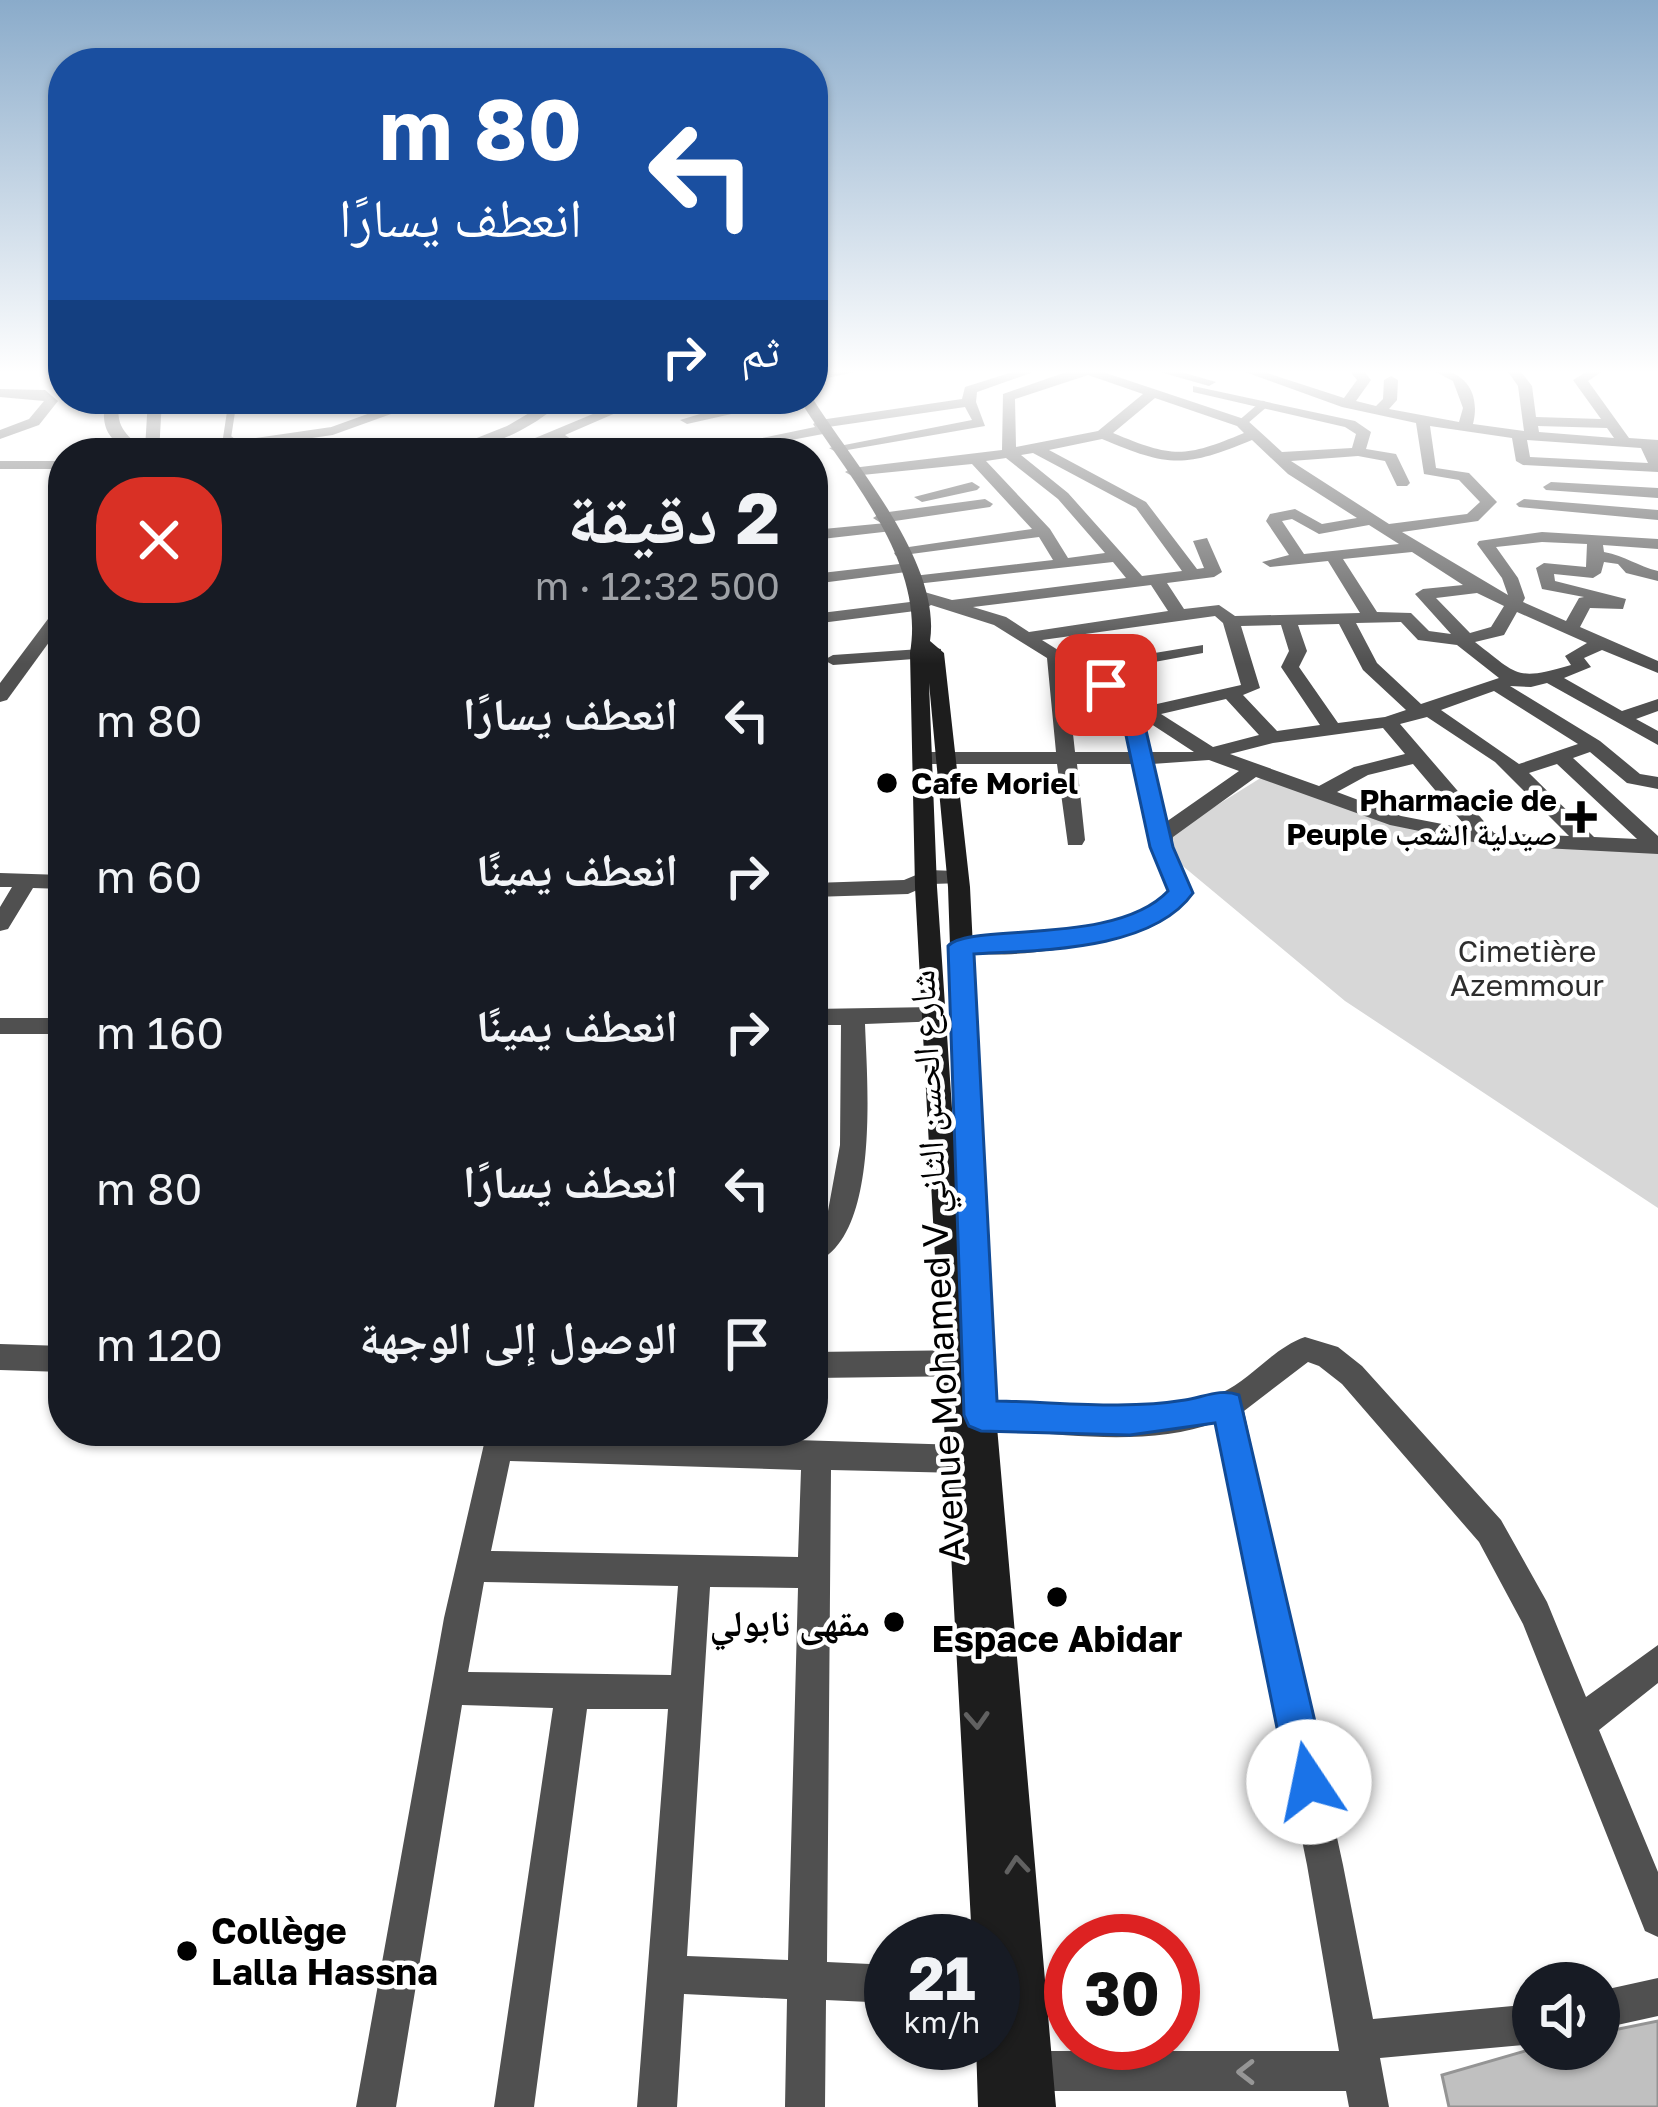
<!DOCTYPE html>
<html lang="ar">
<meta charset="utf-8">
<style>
body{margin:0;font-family:"Golos Text","Noto Naskh Arabic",sans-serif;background:#20242c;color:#f1f3f6;direction:rtl;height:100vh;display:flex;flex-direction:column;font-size:45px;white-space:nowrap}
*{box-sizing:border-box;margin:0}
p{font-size:39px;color:#9ea1a6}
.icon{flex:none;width:66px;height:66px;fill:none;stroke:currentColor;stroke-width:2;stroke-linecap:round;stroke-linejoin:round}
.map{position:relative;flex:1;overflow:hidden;direction:ltr}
.panel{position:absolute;left:48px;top:438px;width:780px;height:1008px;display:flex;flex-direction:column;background:#171b24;border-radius:48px;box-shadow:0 3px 9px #0004;direction:rtl}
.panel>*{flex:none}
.top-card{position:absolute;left:48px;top:48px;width:780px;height:366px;border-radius:48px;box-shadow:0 3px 9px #0004;direction:rtl;background:#1a4fa0;color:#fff;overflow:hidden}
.fabs{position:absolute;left:1512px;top:1962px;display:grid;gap:24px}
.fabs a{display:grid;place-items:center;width:108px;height:108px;border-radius:50%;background:#171b24;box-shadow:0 3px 9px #0004;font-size:60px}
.speed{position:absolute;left:864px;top:1914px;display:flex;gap:24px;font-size:60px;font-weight:700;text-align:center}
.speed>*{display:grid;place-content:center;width:156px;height:156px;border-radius:50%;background:#171b24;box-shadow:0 3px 9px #0004;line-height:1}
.speed small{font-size:30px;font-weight:400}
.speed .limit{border:18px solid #d22;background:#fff;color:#111}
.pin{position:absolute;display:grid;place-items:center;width:102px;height:102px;color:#fff;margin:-51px;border-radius:24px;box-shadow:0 6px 18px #0006}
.me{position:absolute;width:132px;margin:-66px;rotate:349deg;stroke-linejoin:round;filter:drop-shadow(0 0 9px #0008)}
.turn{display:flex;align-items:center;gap:42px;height:252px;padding:0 48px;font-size:54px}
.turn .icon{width:156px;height:156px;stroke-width:2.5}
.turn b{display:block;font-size:84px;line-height:102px}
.then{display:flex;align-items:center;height:114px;padding:0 48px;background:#0003;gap:24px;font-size:45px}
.round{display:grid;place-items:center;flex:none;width:126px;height:126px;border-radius:48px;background:#20242c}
.headline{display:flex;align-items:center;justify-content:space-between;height:204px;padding:0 48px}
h1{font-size:72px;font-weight:700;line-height:90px}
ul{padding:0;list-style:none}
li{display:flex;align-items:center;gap:36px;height:156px;padding:0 48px}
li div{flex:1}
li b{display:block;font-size:45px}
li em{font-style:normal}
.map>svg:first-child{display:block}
</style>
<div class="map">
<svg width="1658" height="2107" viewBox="0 0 1658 2107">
<rect width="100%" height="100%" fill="#fff"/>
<polygon fill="#d7d7d7" points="1267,774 1405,827 1658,848 1658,1208 1345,1001 1172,857 1166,837"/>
<polygon fill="#c0c0c0" stroke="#949494" stroke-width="3" points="1658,2021 1658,2107 1449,2107 1442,2075 1532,2049 1599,2049 1599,2033"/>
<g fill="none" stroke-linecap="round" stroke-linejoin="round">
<g stroke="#505050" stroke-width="8">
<polyline points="233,399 227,438 236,445 332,431 421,399"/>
<polyline points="1242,423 1263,405"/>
</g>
<g fill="#505050" fill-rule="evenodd">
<polygon points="839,369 868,369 813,381 813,373"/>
<polygon points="1022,369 1042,369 977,392 976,402 985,426 836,452 829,448 972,420 965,407 828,427 828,433 823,434 722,453 691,453 815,427 813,424 820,420 962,399 965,387"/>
<path d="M1075 369H1094L1247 420 1282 452 1352 448 1356 434 1345 427 1193 392V386L1355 421 1371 432 1366 449 1396 454 1410 483 1407 486H1397L1385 461 1358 456 1291 461 1389 524 1467 514 1480 502 1459 480 1424 474 1416 423 1342 407 1237 369H1255L1344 398 1357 380 1348 369H1362L1371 380 1356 401 1376 406 1383 399 1384 380 1391 376 1398 380 1397 400 1389 409 1459 422 1463 408 1453 381 1430 369C1464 368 1481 392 1473 424L1524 431 1518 386 1506 369H1519L1532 386 1536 417 1601 419 1573 380 1591 369H1606L1588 381 1629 438 1658 440V472L1523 465 1516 461 1512 438 1430 426 1436 468 1469 473 1497 502 1478 521 1402 532 1508 595 1502 578 1477 544 1479 541 1542 532 1658 539V549L1603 545 1604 552C1626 556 1637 566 1658 571V581L1626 573 1618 564 1604 562 1601 573 1593 578 1554 574 1555 581 1626 599 1623 609 1590 608 1580 627 1658 661V673L1602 650 1584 658 1591 667 1564 678 1622 711 1658 699V711L1636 719 1658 731V745L1547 683 1531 687 1510 686 1600 741 1640 774 1658 777V789L1627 783 1590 752 1573 758 1658 836V854L1488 845 1390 825 1256 777 1173 837 1172 847 1192 893C1180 909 1167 920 1149 928 1107 946 997 962 953 951L950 946 961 938C1027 936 1120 943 1170 892L1152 847 1133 764H1077L1085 840 1082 845H1068L1057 764H926L916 758 926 752H1056L1047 658 994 625 931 605 923 610 813 624V614L918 601 913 596 921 591 952 600 1126 578 1113 562 907 585V577L913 576 1053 560 1039 537 896 556 894 553 902 548 1032 529 972 464 852 476 845 472 852 468 1002 450 1003 394ZM1088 375 1143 394 1098 431 1016 447 1015 399ZM1155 398 1237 426 1244 433C1184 458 1173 458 1113 433ZM1538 426 1607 428 1614 438 1539 432ZM1102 439C1168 467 1185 468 1252 440L1288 474 1357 518 1322 524 1295 509 1270 514 1266 521 1289 555 1262 562 1270 567 1328 561 1360 613 1235 616 1219 605 1184 609 1167 583 1214 577 1222 572 1207 538 1193 541 1204 568 1197 569 1146 502 1049 450ZM1527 440 1641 448 1648 463 1530 457ZM1033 453 1136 508 1182 571 1142 576 1068 493 1021 455ZM1006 458 1058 499 1105 553 1068 558 1050 529 986 461ZM1292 519 1319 534 1369 525 1399 544 1304 554 1282 521ZM1542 542 1587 544 1586 567 1544 563 1536 568 1542 589 1584 597 1579 598 1566 621 1523 602 1525 598 1518 578 1496 547ZM1412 552 1463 585 1423 589 1415 594 1451 634 1429 631 1411 613 1377 612 1343 559ZM1151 585 1168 611 1029 632 1006 617 973 607ZM1477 593 1504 606 1491 627 1470 633 1436 598ZM1517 612 1587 643 1565 656 1571 665C1516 681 1519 676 1475 642L1504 635ZM1215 616 1223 623 1241 685 1148 706 1095 673 1203 653V645L1082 665 1042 640ZM1401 622 1418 640 1457 645 1499 678 1421 704 1377 663 1356 623ZM1339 624 1363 670 1406 710 1385 717 1338 723 1299 667 1307 651 1298 625ZM1281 625 1289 651 1281 667 1320 725 1277 731 1243 695 1260 688 1241 626ZM1066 670 1120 705 1130 752H1075ZM1494 691 1578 744 1519 764 1441 710ZM1226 699 1259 735 1213 747 1161 714ZM1427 717 1495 762 1569 836 1494 833 1400 724ZM1142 718 1194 752H1150ZM1383 728 1405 754 1354 767 1319 786 1230 754 1273 743ZM1209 760 1239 771 1166 822 1152 764ZM1413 764 1468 829 1401 816 1337 792 1368 775ZM1557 764 1637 839 1594 837 1529 773Z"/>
<polygon points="1149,369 1171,369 1216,382 1209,386"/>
<polygon points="0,389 45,390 58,401 39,425 0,439 0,430 29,419 44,401 0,397"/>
<path d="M106 399H120C114 424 125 436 145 449L148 399H162L159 453C124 453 96 440 106 399Z"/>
<path d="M525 399H540L552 410C522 434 477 453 439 453L507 426 536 409Z"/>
<polygon points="629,399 648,399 565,435 591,453 574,453 553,439 519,453 499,453"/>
<polygon points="750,399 764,399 758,408 687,424 680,420"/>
<rect x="0" y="461" width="63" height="8"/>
<polygon points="972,482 980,487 977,490 922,502 914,497"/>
<polygon points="1551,482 1658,488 1658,498 1546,490 1543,487"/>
<polygon points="985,499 993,504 990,507 881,523 873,518 881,513"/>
<polygon points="1524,499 1658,510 1658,520 1519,507 1516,504"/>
<polygon points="886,523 894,528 892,531 813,540 813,530"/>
<polygon points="908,563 914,565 914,571 813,584 813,574"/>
<polygon points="63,606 63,623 7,700 0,702 0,683 57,607"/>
<polygon points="935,648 941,649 941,657 833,665 824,660 833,655"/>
<polygon points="928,870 956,871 967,878 964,883 931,884 908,894 813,897 813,883 904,880"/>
<polygon points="0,873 63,875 63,889 33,888 8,929 0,931 0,907 12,887 0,887"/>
<path d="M934 1007 946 1015 942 1021 865 1024C867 1081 881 1240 813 1263V1235L828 1211 840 1145 841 1025H813V1009Z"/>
<rect x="0" y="1018" width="63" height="16"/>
<path d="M1305 1337 1338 1347 1362 1366 1501 1520 1547 1602 1586 1697 1658 1645V1683L1599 1730 1658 1872V1937L1645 1931 1523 1624 1479 1542 1342 1384 1319 1366 1308 1362 1244 1411 1343 1865 1373 2019 1533 2004V2044L1380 2058 1389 2107H1349L1346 2091H1023L1009 2085 1003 2071 1009 2057 1023 2051H1339L1307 1865 1217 1422C1139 1451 1044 1430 964 1429L954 1425 949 1416 954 1407 964 1403C1035 1403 1158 1423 1221 1393 1252 1379 1273 1348 1305 1337Z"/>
<polygon points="0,1344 63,1346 63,1372 0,1370"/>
<polygon points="973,1350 983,1354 987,1363 983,1372 973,1376 813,1378 813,1352"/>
<path d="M487 1431 962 1445 973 1449 977 1459 973 1469 962 1473 831 1470 827 1962 891 1965V2003L826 2000 825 2107H785L787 1999 684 1994 677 2107H637L668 1709H587L534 2107H494L553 1708 462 1705 396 2107H356L444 1618ZM510 1461 801 1470 798 1557 491 1551ZM484 1582 678 1586 671 1675 468 1672ZM710 1587 798 1588 788 1960 687 1956Z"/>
<polygon points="1658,1978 1658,2016 1599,2029 1599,1991"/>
</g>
<path fill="#1d1d1d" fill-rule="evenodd" d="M799 399H813C853 463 942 562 930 641L944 653 970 887 996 1415 1056 2107H978L976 2043H993V1960L1006 1965 1005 1954 993 1959V1941H972L915 887 910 653C926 559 846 475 799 399ZM929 683 948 887 959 1212 937 887Z"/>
</g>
<defs><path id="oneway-chevron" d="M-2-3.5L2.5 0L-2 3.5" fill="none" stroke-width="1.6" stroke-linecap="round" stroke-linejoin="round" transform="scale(3)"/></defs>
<g stroke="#616161">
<use href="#oneway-chevron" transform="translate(977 1720) rotate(87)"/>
<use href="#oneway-chevron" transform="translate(1017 1865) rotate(-95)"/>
</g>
<use stroke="#969696" href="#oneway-chevron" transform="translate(1246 2072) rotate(-180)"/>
<linearGradient id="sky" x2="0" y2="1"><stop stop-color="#8aabca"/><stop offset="0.56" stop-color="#fff"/><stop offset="1" stop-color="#fff" stop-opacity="0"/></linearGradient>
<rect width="1658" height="664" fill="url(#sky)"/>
<path fill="#1a73e8" stroke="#114b97" stroke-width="3" d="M1106 679 1139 700 1173 847 1193 893C1152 951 1040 950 974 954L997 1401C1059 1402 1124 1410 1185 1400 1204 1397 1221 1388 1239 1395L1329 1782 1323 1796 1309 1802 1294 1796 1288 1782 1215 1423 1130 1435 981 1431 969 1426 964 1415 948 946C969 922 1115 947 1168 891L1150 847 1119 703 1095 685Z"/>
<g fill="#000" stroke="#fff" stroke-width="4.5">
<circle cx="887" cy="783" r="12"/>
<path d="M1575 799h12v12h12v12h-12v12h-12v-12h-12v-12h12z"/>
<circle cx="1057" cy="1597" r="12"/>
<circle cx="894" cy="1622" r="12"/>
<circle cx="187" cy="1951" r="12"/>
</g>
<g text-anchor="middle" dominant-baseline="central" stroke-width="9" stroke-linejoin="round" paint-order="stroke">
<g font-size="30" font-weight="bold" fill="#000" stroke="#fff" text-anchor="start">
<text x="911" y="783">Cafe Moriel</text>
<text x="1557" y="800" text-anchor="end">Pharmacie de<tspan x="1557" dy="34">Peuple صيدلية الشعب</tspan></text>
</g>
<g font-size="30" fill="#2e2e2e" stroke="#fff">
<text x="1527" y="951">Cimetière<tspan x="1527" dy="34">Azemmour</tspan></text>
</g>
<g font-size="36" fill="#000" stroke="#fff">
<text transform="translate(936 1266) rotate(-93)">Avenue Mohamed V شارع الحسن الثاني</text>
</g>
<g font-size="36" font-weight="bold" fill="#000" stroke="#fff" text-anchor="end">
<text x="870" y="1622">مقهى نابولي</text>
<text x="1057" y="1638" text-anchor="middle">Espace Abidar</text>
<text x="211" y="1930" text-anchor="start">Collège<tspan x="211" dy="41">Lalla Hassna</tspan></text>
</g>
</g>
</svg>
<div class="fabs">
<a><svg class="icon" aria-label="sound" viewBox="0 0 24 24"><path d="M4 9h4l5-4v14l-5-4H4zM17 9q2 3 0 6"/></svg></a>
</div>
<div class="speed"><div>21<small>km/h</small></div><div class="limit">30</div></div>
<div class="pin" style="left:1106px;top:685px;background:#d93025"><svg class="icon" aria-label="arrive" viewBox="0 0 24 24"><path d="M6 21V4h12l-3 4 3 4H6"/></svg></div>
<svg class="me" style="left:1309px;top:1782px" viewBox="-20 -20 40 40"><circle r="19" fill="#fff"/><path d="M0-13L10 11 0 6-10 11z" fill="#1a73e8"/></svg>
<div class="top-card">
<div class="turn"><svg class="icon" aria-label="left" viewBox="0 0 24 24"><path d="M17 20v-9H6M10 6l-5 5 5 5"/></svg><div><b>80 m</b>انعطف يسارًا</div></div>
<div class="then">ثم<svg class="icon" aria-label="right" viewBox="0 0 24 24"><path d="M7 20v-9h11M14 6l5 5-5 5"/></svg></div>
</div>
<section class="panel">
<div class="headline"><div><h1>2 دقيقة</h1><p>500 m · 12:32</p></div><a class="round" style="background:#d93025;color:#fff"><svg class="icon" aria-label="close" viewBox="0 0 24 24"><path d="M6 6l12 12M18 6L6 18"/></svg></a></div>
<ul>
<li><svg class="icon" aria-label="left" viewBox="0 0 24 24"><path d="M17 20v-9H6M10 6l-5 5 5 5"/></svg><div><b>انعطف يسارًا</b></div><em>80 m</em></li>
<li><svg class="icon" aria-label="right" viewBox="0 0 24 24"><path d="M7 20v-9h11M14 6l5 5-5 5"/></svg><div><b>انعطف يمينًا</b></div><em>60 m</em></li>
<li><svg class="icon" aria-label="right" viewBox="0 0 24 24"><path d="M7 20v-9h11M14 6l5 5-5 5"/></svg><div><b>انعطف يمينًا</b></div><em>160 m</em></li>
<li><svg class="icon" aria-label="left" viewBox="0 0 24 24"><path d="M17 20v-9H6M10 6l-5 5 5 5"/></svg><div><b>انعطف يسارًا</b></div><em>80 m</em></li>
<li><svg class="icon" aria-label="arrive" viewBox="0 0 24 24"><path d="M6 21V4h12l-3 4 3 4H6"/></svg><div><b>الوصول إلى الوجهة</b></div><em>120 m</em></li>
</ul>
</section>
</div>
